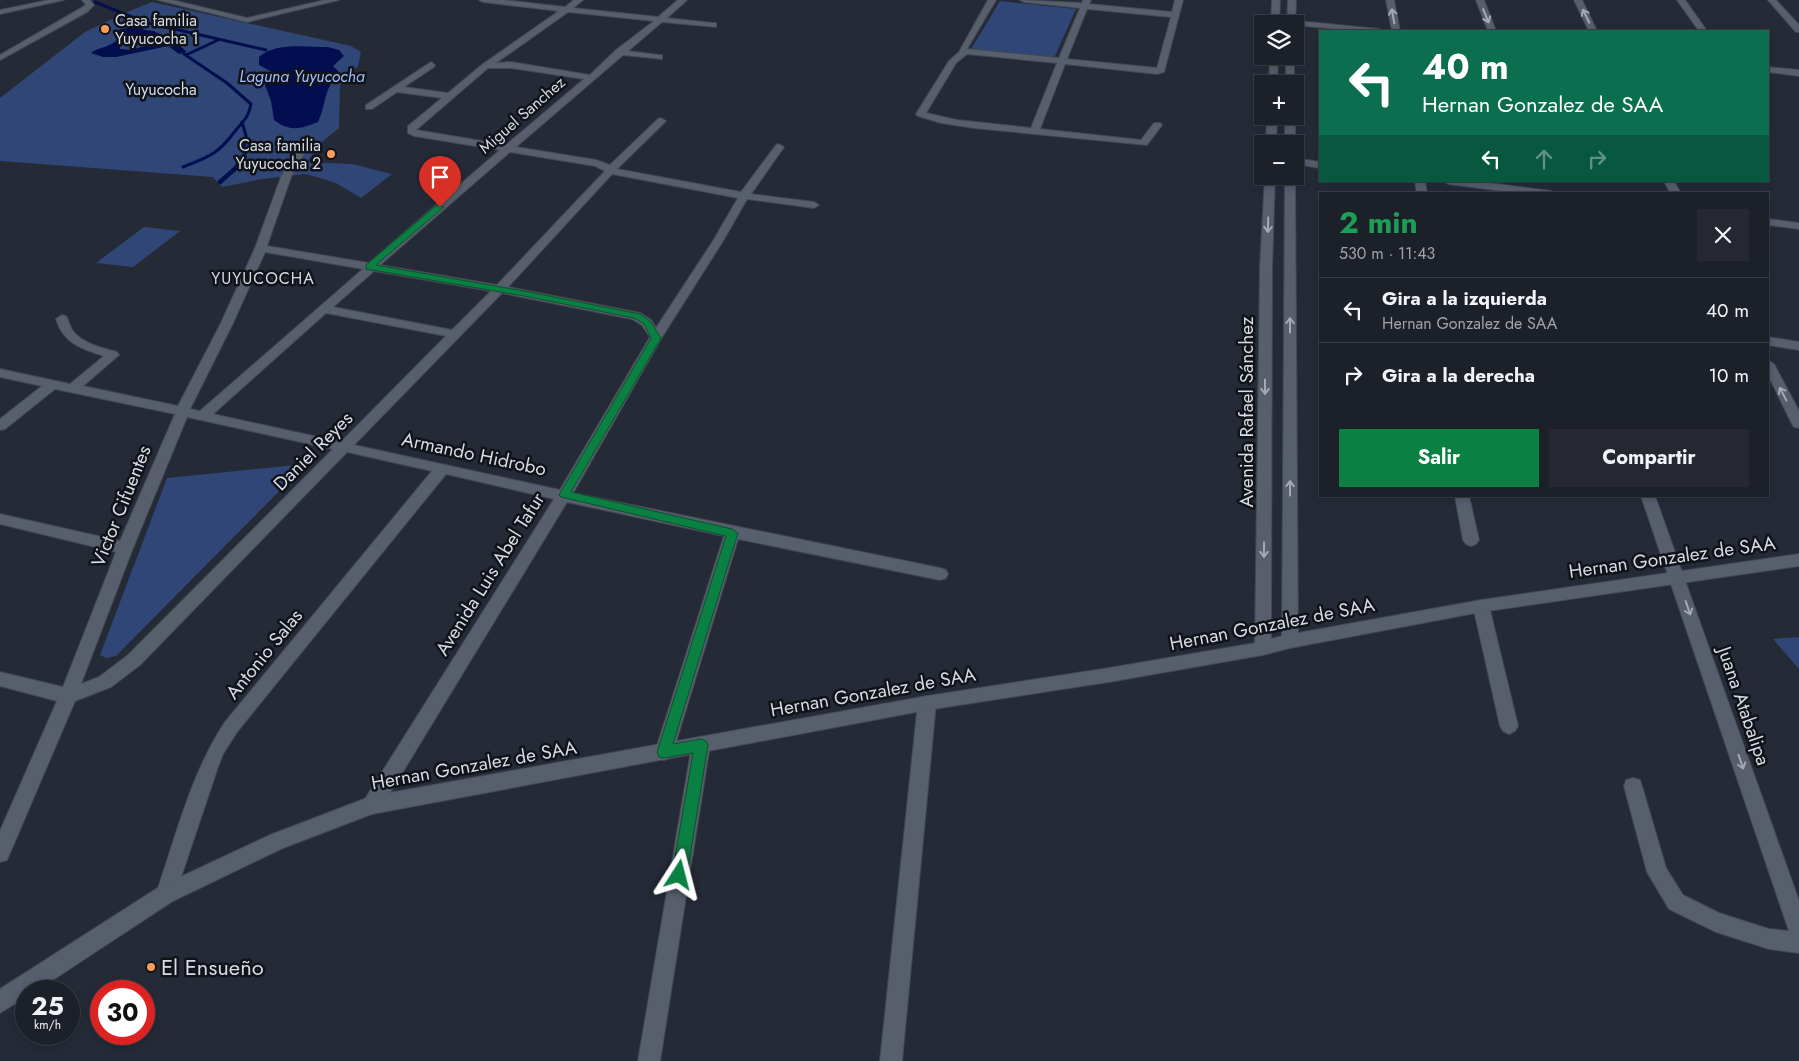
<!DOCTYPE html>
<html lang="es">
<meta charset="utf-8">
<style>
body{margin:0;font-family:Jost,sans-serif;background:#252831;color:#f1f3f6;height:100vh;display:flex;flex-direction:column;font-size:19px;white-space:nowrap}
*{box-sizing:border-box;margin:0}
p{font-size:16px;color:#a0a3a8}
.icon{flex:none;width:28px;height:28px;fill:none;stroke:currentColor;stroke-width:2;stroke-linecap:round;stroke-linejoin:round}
.map{position:relative;flex:1;overflow:hidden}
.side{position:absolute;left:1319px;top:192px;width:450px;height:305px;display:flex;flex-direction:column;background:#1c2029;border-radius:0px;box-shadow:0 2px 8px #0003,0 0 0 1px #3a3e46}
.side>*{flex:none}
.top-card{position:absolute;left:1319px;top:30px;width:450px;height:152px;border-radius:0px;box-shadow:0 2px 8px #0003,0 0 0 1px #3a3e46;background:#0b6e4f;color:#fff;overflow:hidden}
.tools{position:absolute;left:1254px;top:15px;display:grid;gap:10px}
.tools a{display:grid;place-items:center;width:50px;height:50px;border-radius:0px;background:#1c2029;box-shadow:0 2px 8px #0003,0 0 0 1px #3a3e46;font-size:25px}
.speed{position:absolute;left:15px;top:980px;display:flex;gap:10px;font-size:25px;font-weight:700;text-align:center}
.speed>*{display:grid;place-content:center;width:65px;height:65px;border-radius:50%;background:#1c2029;box-shadow:0 2px 8px #0003,0 0 0 1px #3a3e46;line-height:1}
.speed small{font-size:12px;font-weight:400}
.speed .limit{border:8px solid #d22;background:#fff;color:#111}
.pin{position:absolute;display:grid;place-items:center;width:42px;height:42px;color:#fff;margin:-51px -21px;border-radius:50% 50% 50% 0;rotate:-45deg;box-shadow:0 0 5px #0007}
.pin .icon{rotate:45deg}
.me{position:absolute;width:55px;margin:-28px;rotate:9deg;stroke-linejoin:round;filter:drop-shadow(0 0 4px #0008)}
.turn{display:flex;align-items:center;gap:18px;height:105px;padding:0 20px;font-size:22px}
.turn .icon{width:65px;height:65px;stroke-width:2.5}
.turn b{display:block;font-size:35px;line-height:42px}
.lanes{display:flex;align-items:center;height:48px;padding:0 20px;background:#0003;justify-content:center;gap:25px;direction:ltr}
.lanes .off{opacity:.35}
.round{display:grid;place-items:center;flex:none;width:52px;height:52px;border-radius:0px;background:#252831}
.head{display:flex;align-items:center;justify-content:space-between;height:85px;padding:0 20px}
h1{font-size:30px;font-weight:700;line-height:38px;color:#1e9e55}
.cta{display:flex;gap:10px;margin-top:auto;padding:10px 20px}
.cta a{flex:1;height:58px;border-radius:0px;background:#0b8043;color:#fff;font-size:20px;font-weight:700;line-height:58px;text-align:center}
.cta a+a{background:#252831;color:#f1f3f6}
ul{padding:0;list-style:none}
li{display:flex;align-items:center;gap:15px;height:65px;padding:0 20px;border-top:1px solid #3a3e46}
li div{flex:1}
li b{display:block;font-size:19px}
li em{font-style:normal}
.map>svg:first-child{display:block}
</style>
<div class="map">
<svg width="1799" height="1061" viewBox="0 0 1799 1061">
<rect width="100%" height="100%" fill="#252a37"/>
<g fill="#304676">
<polygon points="1000,1 1076,9 1054,58 971,49"/>
<polygon points="152,2 351,46 361,52 358,66 340,85 339,128 323,141 307,162 352,164 392,174 361,198 336,183 306,174 262,179 222,187 213,177 0,161 0,98 85,32 127,12"/>
<polygon points="144,227 180,231 133,267 96,263"/>
<polygon points="306,464 116,656 106,658 100,655 167,478"/>
<polygon points="1799,637 1799,669 1773,639"/>
</g>
<g fill="#020e4f" fill-rule="evenodd">
<path d="M138 26 145 30 154 31 174 43 169 47 179 45 187 52 179 54 168 46 116 57H103L91 53C101 45 111 50 123 33L117 31 118 30ZM137 36 159 42 131 50 120 49V46Z"/>
<path d="M328 47 339 50 344 56 333 66 340 73C323 88 327 103 318 122 300 129 290 132 274 120L271 101 265 85 273 78 272 72 259 65V57C275 42 307 47 328 47Z"/>
</g>
<g fill="none" stroke-linecap="round" stroke-linejoin="round">
<g stroke="#020e4f" stroke-width="3">
<polyline points="95,2 144,22 266,50"/>
<polyline points="186,55 218,40"/>
<path d="M183 167C211 156 218 154 236 130 245 119 248 118 251 104L227 83 184 54"/>
<polyline points="235,168 246,152 244,149 246,136 242,122"/>
</g>
<polyline stroke="#020e4f" stroke-width="4.5" points="220,182 237,167"/>
<g stroke="#424751" stroke-width="2">
<g id="minor">
<polygon points="49,0 64,0 0,14 0,10"/>
<polygon points="82,0 90,0 94,5 87,12 0,60 0,55 81,8 86,5"/>
<polygon points="158,0 172,0 247,18 325,0 339,0 247,22"/>
<path d="M479 0H504L565 7 574 0H583L573 8 658 17 678 0H687L667 18 713 23H716V27L662 22 628 51 659 55H662V59L623 55 516 147 596 160 610 165 658 119 661 118 666 121 664 123 617 169 741 192 776 145 779 144 784 147 751 194 814 202 819 205 814 208 747 199 723 241 662 337 573 493 940 568 946 570 948 574 946 578 940 580 738 539 673 752 670 758 664 760 658 758 655 752 724 536 567 502 379 811 372 814 365 811 363 805 365 799 554 499 446 474 237 732 223 754 218 767 173 901 166 904 159 901 156 894C176 836 191 773 225 722L432 471 347 452 140 665 111 687 75 701 7 860 0 862V831L57 701 0 686V672L63 687 116 552 0 524V514L120 541 175 414 55 389 5 429 0 430V419L42 386 0 377V369L70 384 104 356C82 349 63 343 56 319L62 315 66 316C69 321 70 327 73 331 83 344 103 348 117 352L119 355 83 386 178 406 221 323 255 248 281 177 305 136H311L313 138 291 177 267 246 369 263 500 150 414 136 408 133V126L442 98 397 92 372 109H366V105L431 62 435 65 434 67 404 87 448 93 483 64 559 11 483 2ZM568 12 654 21 616 50 590 75 511 62 496 63ZM488 68H511L584 79 506 145 416 130ZM510 152 595 166 605 171 497 285 380 265ZM612 174 738 198 713 241 656 328 651 320 640 313 508 287ZM265 252 363 269 200 411 190 409 233 323ZM374 271 491 291 452 330 333 307ZM502 293 632 319 642 325 650 337 560 490 354 445ZM326 313 446 336 341 442 213 414ZM187 417 333 449 128 655 99 677 81 684 133 548Z"/>
<path d="M988 0H996L967 49 1059 58 1080 8 1024 2 1020 0 1082 3 1083 0H1091L1089 4 1172 12 1175 0H1183L1164 72 1157 74 1065 64 1040 129 1141 140 1154 123H1160L1162 125 1147 145 974 128 941 123 918 116 916 114 949 61 959 52ZM1087 9 1171 17 1157 68 1067 59ZM967 54 1057 63 1031 128 957 120 926 113 956 63Z"/>
<polygon points="1386,0 1394,0 1400,31 1392,31"/>
<polygon points="1476,0 1484,0 1496,31 1488,31"/>
<polygon points="1574,0 1582,0 1597,31 1589,31"/>
<polygon points="1677,0 1685,0 1707,31 1699,31"/>
<polygon points="1768,0 1776,0 1799,25 1799,32 1796,32"/>
<polygon points="1288,20 1379,29 1383,31 1358,31 1295,25 1288,24"/>
<polygon points="1768,67 1799,70 1799,76 1768,72"/>
<polygon points="1295,158 1320,162 1320,168 1295,164"/>
<polygon points="1415,181 1425,181 1427,194 1417,194"/>
<polygon points="1443,181 1474,181 1551,191 1556,194 1525,194 1448,184"/>
<polygon points="1664,181 1674,181 1681,194 1671,194"/>
<polygon points="1768,219 1799,223 1799,229 1768,225"/>
<polygon points="1768,337 1799,342 1799,350 1768,345"/>
<polygon points="1768,360 1774,364 1799,411 1799,428 1794,427 1792,424 1768,375"/>
<polygon points="1455,496 1469,496 1479,540 1476,544 1471,546 1466,544 1463,540"/>
<polygon points="1641,496 1655,496 1799,901 1799,953 1769,949 1716,932 1669,909 1647,872 1624,786 1626,780 1633,778 1640,780 1642,786 1666,868 1683,895 1719,913 1769,929 1789,931"/>
<polygon points="1481,600 1487,602 1489,606 1518,726 1515,731 1509,734 1503,731 1500,726 1473,606 1475,602"/>
<polygon points="927,696 933,698 936,703 902,1061 880,1061 918,703 921,698"/>
<polygon points="701,737 707,739 710,745 660,1061 638,1061 692,745 695,739"/>
</g>
</g>
<g stroke="#424751" stroke-width="2">
<g id="tertiary">
<polygon points="1272,0 1280,0 1279,24 1271,24"/>
<polygon points="1288,0 1296,0 1295,24 1287,24"/>
<polygon points="1270,56 1278,56 1277,84 1269,84"/>
<rect x="1286" y="56" width="8" height="28"/>
<polygon points="1267,116 1277,116 1276,144 1266,144"/>
<rect x="1285" y="116" width="10" height="28"/>
<polygon points="1265,176 1275,176 1272,267 1271,639 1282,636 1285,176 1295,176 1298,633 1481,600 1799,554 1799,566 1481,612 1290,648 1263,655 1109,682 927,710 372,814 283,848 173,901 36,991 26,991 26,997 0,1013 0,989 159,887 270,835 372,796 927,696 1109,668 1255,643 1260,267"/>
</g>
</g>
<use href="#minor" fill="#575e6c" fill-rule="evenodd"/>
<use href="#tertiary" fill="#575e6c" fill-rule="evenodd"/>
</g>
<defs><path id="oneway-shaft" d="M-6 0H5M1.5-3L5.5 0L1.5 3" fill="none" stroke-width="1.6" stroke-linecap="round" stroke-linejoin="round" transform="scale(1.25)"/></defs>
<g stroke="#a4a9b3">
<use href="#oneway-shaft" transform="translate(1393 16) rotate(-100)"/>
<use href="#oneway-shaft" transform="translate(1486 16) rotate(68)"/>
<use href="#oneway-shaft" transform="translate(1586 16) rotate(-116)"/>
<use href="#oneway-shaft" transform="translate(1268 225) rotate(92)"/>
<use href="#oneway-shaft" transform="translate(1290 325) rotate(-90)"/>
<use href="#oneway-shaft" transform="translate(1265 387) rotate(90)"/>
<use href="#oneway-shaft" transform="translate(1783 394) rotate(-118)"/>
<use href="#oneway-shaft" transform="translate(1290 488) rotate(-90)"/>
<use href="#oneway-shaft" transform="translate(1264 550) rotate(90)"/>
<use href="#oneway-shaft" transform="translate(1688 608) rotate(71)"/>
<use href="#oneway-shaft" transform="translate(1741 762) rotate(71)"/>
</g>
<polygon fill="#0b8043" stroke="#07532c" points="437,205 444,207 376,265 524,291 640,314 650,321 661,338 571,492 732,529 738,533 673,744 701,739 706,741 708,745 687,875 685,880 679,882 674,880 672,875 693,753 664,758 659,757 657,752 726,536 561,497 559,495 651,338 644,324 634,318 524,296 366,269 366,265"/>
<g fill="#fd9c56" stroke="#101319" stroke-width="2">
<circle cx="105" cy="29" r="5"/>
<circle cx="331" cy="154" r="5"/>
<circle cx="151" cy="967" r="5"/>
</g>
<g text-anchor="middle" dominant-baseline="central" stroke-width="5" stroke-linejoin="round" paint-order="stroke">
<g font-size="16" fill="#d7dbe3" stroke="#101319" text-anchor="start">
<text x="115" y="20">Casa familia<tspan x="115" dy="18">Yuyucocha 1</tspan></text>
<text x="321" y="145" text-anchor="end">Casa familia<tspan x="321" dy="18">Yuyucocha 2</tspan></text>
</g>
<g font-size="16" font-style="italic" fill="#a3bef9" stroke="#101319">
<text x="302" y="76">Laguna Yuyucocha</text>
</g>
<g font-size="16" fill="#d2dcf0" stroke="#101319">
<text x="161" y="89">Yuyucocha</text>
</g>
<g font-size="16" fill="#d7dbe3" stroke="#101319">
<text transform="translate(522 115) rotate(-41)">Miguel Sanchez</text>
</g>
<g font-size="16" letter-spacing="1" fill="#d7dbe3" stroke="#101319">
<text x="263" y="278">YUYUCOCHA</text>
</g>
<g font-size="19" fill="#d7dbe3" stroke="#101319">
<text transform="translate(1246 412) rotate(-90)">Avenida Rafael Sánchez</text>
<text transform="translate(313 451) rotate(-45)">Daniel Reyes</text>
<text transform="translate(474 454) rotate(12)">Armando Hidrobo</text>
<text transform="translate(121 506) rotate(-68)">Victor Cifuentes</text>
<text transform="translate(1672 557) rotate(-8)">Hernan Gonzalez de SAA</text>
<text transform="translate(490 574) rotate(-58)">Avenida Luis Abel Tafur</text>
<text transform="translate(1272 624) rotate(-11)">Hernan Gonzalez de SAA</text>
<text transform="translate(264 654) rotate(-51)">Antonio Salas</text>
<text transform="translate(873 692) rotate(-10)">Hernan Gonzalez de SAA</text>
<text transform="translate(1744 706) rotate(71)">Juana Atabalipa</text>
<text transform="translate(474 765) rotate(-10)">Hernan Gonzalez de SAA</text>
</g>
<g font-size="22" fill="#d7dbe3" stroke="#101319" text-anchor="start">
<text x="161" y="967">El Ensueño</text>
</g>
</g>
</svg>
<div class="tools">
<a><svg class="icon" aria-label="layers" viewBox="0 0 24 24"><path d="M12 4l9 5-9 5-9-5zM3 14l9 5 9-5"/></svg></a>
<a>+</a>
<a>−</a>
</div>
<div class="speed"><div>25<small>km/h</small></div><div class="limit">30</div></div>
<div class="pin" style="left:440px;top:207px;background:#d93025"><svg class="icon" aria-label="arrive" viewBox="0 0 24 24"><path d="M6 21V4h12l-3 4 3 4H6"/></svg></div>
<svg class="me" style="left:679px;top:875px" viewBox="-20 -20 40 40"><path d="M0-17L14 15 0 8-14 15z" fill="#0b8043" stroke="#fff" stroke-width="4"/></svg>
<div class="top-card">
<div class="turn"><svg class="icon" aria-label="left" viewBox="0 0 24 24"><path d="M17 20v-9H6M10 6l-5 5 5 5"/></svg><div><b>40 m</b>Hernan Gonzalez de SAA</div></div>
<div class="lanes"><svg class="icon" aria-label="left" viewBox="0 0 24 24"><path d="M17 20v-9H6M10 6l-5 5 5 5"/></svg><svg class="icon off" aria-label="ahead" viewBox="0 0 24 24"><path d="M12 20V5M6 11l6-6 6 6"/></svg><svg class="icon off" aria-label="right" viewBox="0 0 24 24"><path d="M7 20v-9h11M14 6l5 5-5 5"/></svg></div>
</div>
<section class="side">
<div class="head"><div><h1>2 min</h1><p>530 m · 11:43</p></div><a class="round"><svg class="icon" aria-label="close" viewBox="0 0 24 24"><path d="M6 6l12 12M18 6L6 18"/></svg></a></div>
<ul>
<li><svg class="icon" aria-label="left" viewBox="0 0 24 24"><path d="M17 20v-9H6M10 6l-5 5 5 5"/></svg><div><b>Gira a la izquierda</b><p>Hernan Gonzalez de SAA</p></div><em>40 m</em></li>
<li><svg class="icon" aria-label="right" viewBox="0 0 24 24"><path d="M7 20v-9h11M14 6l5 5-5 5"/></svg><div><b>Gira a la derecha</b></div><em>10 m</em></li>
</ul>
<div class="cta"><a>Salir</a><a>Compartir</a></div>
</section>
</div>
